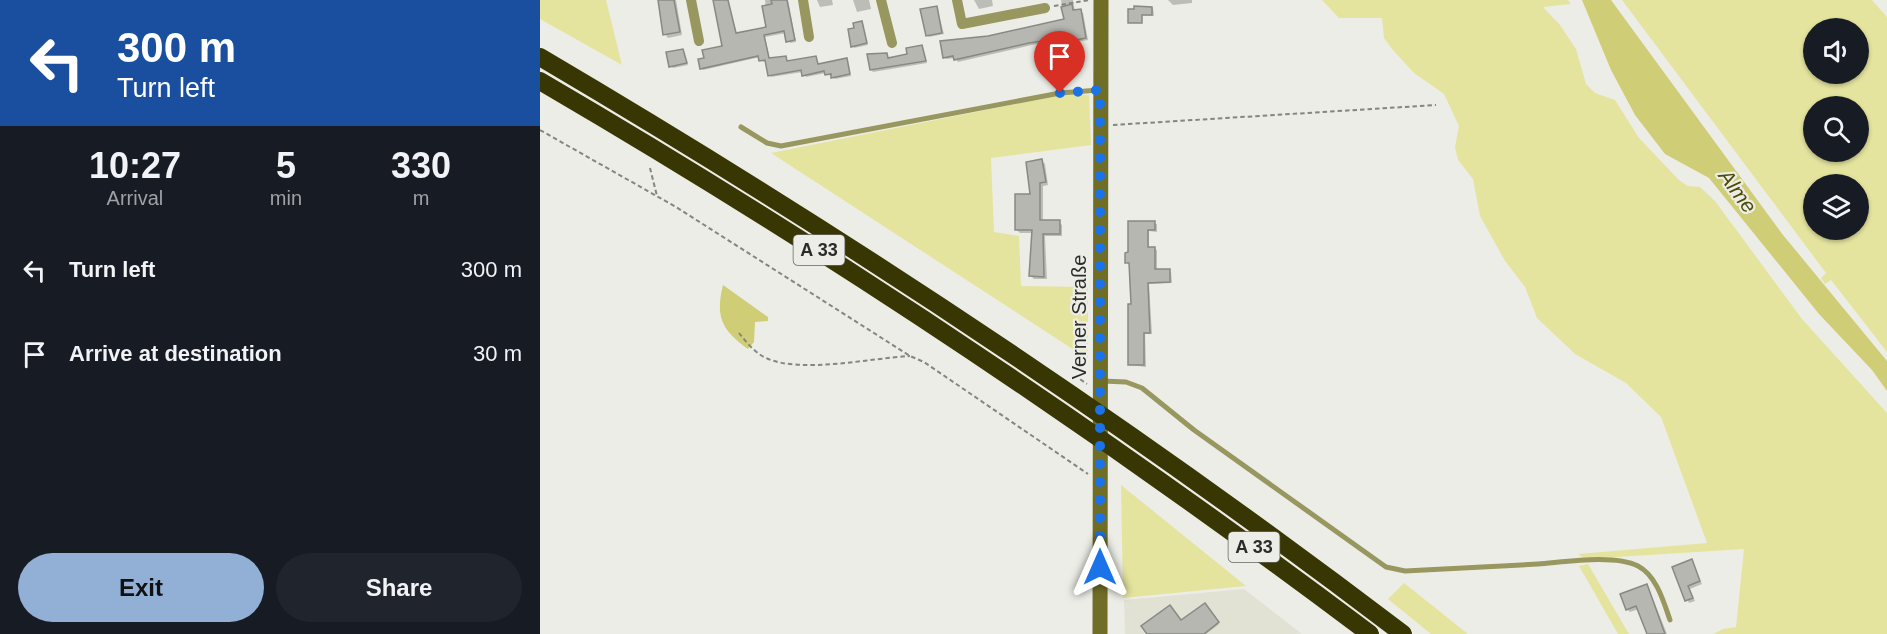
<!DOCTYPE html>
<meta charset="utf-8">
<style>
body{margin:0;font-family:Arial,sans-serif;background:#20242c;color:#f1f3f6;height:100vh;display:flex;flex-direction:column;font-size:22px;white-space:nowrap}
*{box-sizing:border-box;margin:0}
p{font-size:20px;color:#9ea1a6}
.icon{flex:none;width:33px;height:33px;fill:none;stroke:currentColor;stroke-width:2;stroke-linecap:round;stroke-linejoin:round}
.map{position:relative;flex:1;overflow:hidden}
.panel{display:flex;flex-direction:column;background:#171b24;width:540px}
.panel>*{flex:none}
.guide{background:#1a4fa0;color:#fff;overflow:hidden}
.fabs{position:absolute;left:1263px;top:18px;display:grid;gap:12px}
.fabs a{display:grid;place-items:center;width:66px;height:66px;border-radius:50%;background:#171b24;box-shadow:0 2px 4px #0004;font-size:30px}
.pin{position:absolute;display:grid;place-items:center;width:51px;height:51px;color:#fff;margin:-62px -26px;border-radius:50% 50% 50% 0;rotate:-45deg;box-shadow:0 0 6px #0007}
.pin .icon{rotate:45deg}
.me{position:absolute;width:66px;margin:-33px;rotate:0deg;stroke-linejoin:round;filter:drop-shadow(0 0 4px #0008)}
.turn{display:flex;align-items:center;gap:21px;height:126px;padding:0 18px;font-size:27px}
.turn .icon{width:78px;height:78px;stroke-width:2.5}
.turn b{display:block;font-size:42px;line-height:51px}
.eta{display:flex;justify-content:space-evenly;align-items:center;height:102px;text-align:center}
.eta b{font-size:36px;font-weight:700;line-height:42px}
.button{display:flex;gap:12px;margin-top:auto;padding:12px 18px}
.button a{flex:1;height:69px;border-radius:36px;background:#92afd5;color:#111;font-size:24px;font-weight:700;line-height:69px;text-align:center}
.button a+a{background:#20242c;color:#f1f3f6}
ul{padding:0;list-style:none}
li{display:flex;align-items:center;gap:18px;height:84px;padding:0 18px}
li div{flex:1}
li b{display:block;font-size:22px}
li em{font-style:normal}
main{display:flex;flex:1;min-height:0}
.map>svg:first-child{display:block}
</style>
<main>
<section class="panel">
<div class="guide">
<div class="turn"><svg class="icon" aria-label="left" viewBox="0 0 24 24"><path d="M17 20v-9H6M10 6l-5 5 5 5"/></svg><div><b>300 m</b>Turn left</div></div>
</div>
<div class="eta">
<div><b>10:27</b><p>Arrival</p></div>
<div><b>5</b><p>min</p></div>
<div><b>330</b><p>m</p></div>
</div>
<ul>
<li><svg class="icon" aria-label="left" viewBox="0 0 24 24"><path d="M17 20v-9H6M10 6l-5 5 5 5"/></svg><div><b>Turn left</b></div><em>300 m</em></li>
<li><svg class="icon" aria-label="arrive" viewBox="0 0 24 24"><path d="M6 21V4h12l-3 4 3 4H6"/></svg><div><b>Arrive at destination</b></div><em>30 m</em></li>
</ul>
<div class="button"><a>Exit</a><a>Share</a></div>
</section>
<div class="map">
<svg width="1347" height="634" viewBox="0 0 1347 634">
<rect width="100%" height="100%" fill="#edede7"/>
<polygon fill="#e1e2d4" points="704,589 762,634 585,634 584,600"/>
<g fill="#e4e49f" fill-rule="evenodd">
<polygon points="0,0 66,0 82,65 0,19"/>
<polygon points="782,0 1028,0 1031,4 1003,7 1020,25 1036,49 1046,84 1055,93 1075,100 1099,138 1139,180 1148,186 1160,187 1175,201 1262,319 1347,413 1347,634 1173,634 1183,629 1196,627 1204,549 1045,559 1038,554 1167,543 1121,417 1086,383 1035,354 997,318 985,287 965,261 940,216 933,179 918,160 915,147 919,126 904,94 874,73 852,49 844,38 842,18 799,18"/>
<path d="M1082 0H1332L1347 17V352L1291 280 1285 284 1281 278 1286 273ZM1274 28H1318V74H1274ZM1274 106H1318V152H1274ZM1274 184H1318V230H1274Z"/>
<polygon points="531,93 549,95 551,145 451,158 454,232 479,236 481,286 548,287 548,359 231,153"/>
<polygon points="581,485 706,586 583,598"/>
<polygon points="1048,564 1089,634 1078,634 1039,566"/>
<polygon points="864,583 928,634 891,634 848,599"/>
</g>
<g fill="#cfcd75">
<polygon points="1042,0 1071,0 1243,235 1347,361 1347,391 1332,370 1279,314 1169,178 1125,154 1095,115 1071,70"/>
<path d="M183 285 228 317V321L215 322 214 342 208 349C182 330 175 317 183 285Z"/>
</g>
<g fill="#0003">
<polygon points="119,0 136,0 142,35 128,38 125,34"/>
<polygon points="174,0 184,0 191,12 197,34 228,28 225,0 248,0 256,42 250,43 246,33 225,37 230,60 245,57 248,62 276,57 279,65 306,60 311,76 295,79 286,73 266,77 263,72 231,77 227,61 223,62 220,57 163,70 162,68 184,47"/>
<polygon points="277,0 292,0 293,5 280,7"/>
<polygon points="313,0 329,0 331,9 317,12"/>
<polygon points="434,0 452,0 453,6 439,9"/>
<polygon points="521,0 533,0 535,11 543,13 548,40 525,44 523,40 492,45 418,62 415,58 407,59 404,57 525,21"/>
<polygon points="628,0 652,0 652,3 633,5"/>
<polygon points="397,8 404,34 389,37 387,35"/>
<polygon points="596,8 613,8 614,16 602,15 602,23 590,23"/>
<polygon points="321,23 328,45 314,48 315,29"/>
<polygon points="382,46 387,63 333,72 331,70 347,54 349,59 369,56"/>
<polygon points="143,51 148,65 133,68 131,66"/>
<polygon points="502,161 505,164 508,185 503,186 503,222 519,222 522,225 522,236 505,236 507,279 494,279 491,276 493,233 480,233 477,230 492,196"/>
<polygon points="589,222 617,224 617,232 609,231 609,248 617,250 617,271 631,272 632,283 609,284 612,334 605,334 606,367 590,365 592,305 590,264 587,262 589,254"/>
<polygon points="1151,561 1162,584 1150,589 1155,601 1149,603 1134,568"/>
<polygon points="1106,586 1109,589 1127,634 1109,634 1099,609 1090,612 1087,609"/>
<polygon points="665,605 679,624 666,634 609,634 641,622"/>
</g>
<g fill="#b7b7b2" stroke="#888983" stroke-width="1.5">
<polygon points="118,0 134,0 140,32 123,35"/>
<polygon points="173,0 188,0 196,33 226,27 222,6 232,4 231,0 247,0 255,40 246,42 244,31 224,35 229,58 246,56 247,61 276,56 278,64 307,58 310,74 291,78 291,74 285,75 284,71 262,76 261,70 228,76 225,60 219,61 218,56 160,69 158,59 164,58 162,50 182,46"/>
<polygon points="532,4 533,10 541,9 546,38 522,43 521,38 489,43 414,60 413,56 403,58 400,41 448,36 524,19 521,7"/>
<polygon points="397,6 402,33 386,36 380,9"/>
<polygon points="594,6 612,7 612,15 602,15 602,23 588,23 588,9 594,9"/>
<polygon points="322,21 327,43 311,47 308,29 314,28 313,23"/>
<polygon points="382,45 386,61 330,70 327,54 347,53 348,58 367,54 366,48"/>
<polygon points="143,49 147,63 129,67 126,52"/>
<polygon points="502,159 506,182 500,183 500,220 520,220 520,234 503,234 504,277 489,276 492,230 475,230 475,194 490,194 486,162"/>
<polygon points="588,221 615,221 615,230 608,230 608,247 615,247 615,269 630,269 630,282 608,283 610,333 604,333 604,365 588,365 588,304 591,304 589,263 585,263 585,253 588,252"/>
<polygon points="1152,559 1160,581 1148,586 1153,598 1145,601 1132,567"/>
<polygon points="1107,584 1125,634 1107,634 1096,606 1086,610 1080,594"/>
<polygon points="665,603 679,622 664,634 607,634 601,626 630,605 641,620"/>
</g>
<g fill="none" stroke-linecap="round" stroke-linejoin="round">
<g stroke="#858581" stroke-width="2" stroke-dasharray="4.5 3" stroke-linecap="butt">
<polyline points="514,6 550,0"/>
<polyline points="573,125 896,105"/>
<polyline points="0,130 136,207 370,356 384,362 548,474"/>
<polyline points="110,168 117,196"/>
<path d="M199 333C206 342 215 353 226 358 260 374 332 358 370 356"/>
<polyline points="534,375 547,384"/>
</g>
<g stroke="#98975f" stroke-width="5">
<polyline points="201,127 227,143 241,146 520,93 559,90"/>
<path d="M562 381 586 382 602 388 654 430 846 567 865 571C910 569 954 566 998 564 1025 562 1074 554 1098 566 1117 576 1124 603 1130 620"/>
</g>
<g stroke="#98975f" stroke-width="10">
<polyline points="151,0 159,41"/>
<polyline points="263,0 269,37"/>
<polyline points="341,0 352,43"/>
<polyline points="417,0 422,24 505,8"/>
</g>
<polyline stroke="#6f6d26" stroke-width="15" points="560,634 561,0"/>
<g stroke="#383602" stroke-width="18">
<path d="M0 57C299 233 587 424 863 634"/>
<path d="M0 81C288 249 564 434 830 634"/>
</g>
</g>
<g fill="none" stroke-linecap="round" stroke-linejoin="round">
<polyline stroke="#1a73e8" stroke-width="10" stroke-dasharray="0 18" points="520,93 560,90 560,567"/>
</g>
<g text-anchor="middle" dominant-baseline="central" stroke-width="4.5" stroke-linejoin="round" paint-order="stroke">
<g fill="#edede7" stroke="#656562" stroke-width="1.5">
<rect x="253.5" y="235" width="51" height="30" rx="4.5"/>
<rect x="688.5" y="532" width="51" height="30" rx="4.5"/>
</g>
<g font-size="18" font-weight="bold" fill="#2b2b29">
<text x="279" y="250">A 33</text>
<text x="714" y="547">A 33</text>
</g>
<g font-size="20" fill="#2b2b29" stroke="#edede7">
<text transform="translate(539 317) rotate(-90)">Verner Straße</text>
</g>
<g font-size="21" font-style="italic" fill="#4e4b05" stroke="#edede7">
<text transform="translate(1198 191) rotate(54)">Alme</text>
</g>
</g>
</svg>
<div class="fabs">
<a><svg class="icon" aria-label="sound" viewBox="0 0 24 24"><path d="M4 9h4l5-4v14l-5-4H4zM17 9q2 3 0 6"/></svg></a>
<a><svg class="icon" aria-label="search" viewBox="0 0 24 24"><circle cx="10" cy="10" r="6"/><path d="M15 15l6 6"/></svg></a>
<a><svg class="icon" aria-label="layers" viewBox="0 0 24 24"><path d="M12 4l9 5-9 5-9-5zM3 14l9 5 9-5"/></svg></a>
</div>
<div class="pin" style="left:520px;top:93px;background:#d93025"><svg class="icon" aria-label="arrive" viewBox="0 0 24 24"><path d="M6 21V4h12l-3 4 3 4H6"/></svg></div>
<svg class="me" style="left:560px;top:567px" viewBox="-20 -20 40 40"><path d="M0-17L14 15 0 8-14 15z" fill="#1a73e8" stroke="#fff" stroke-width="4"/></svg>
</div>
</main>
